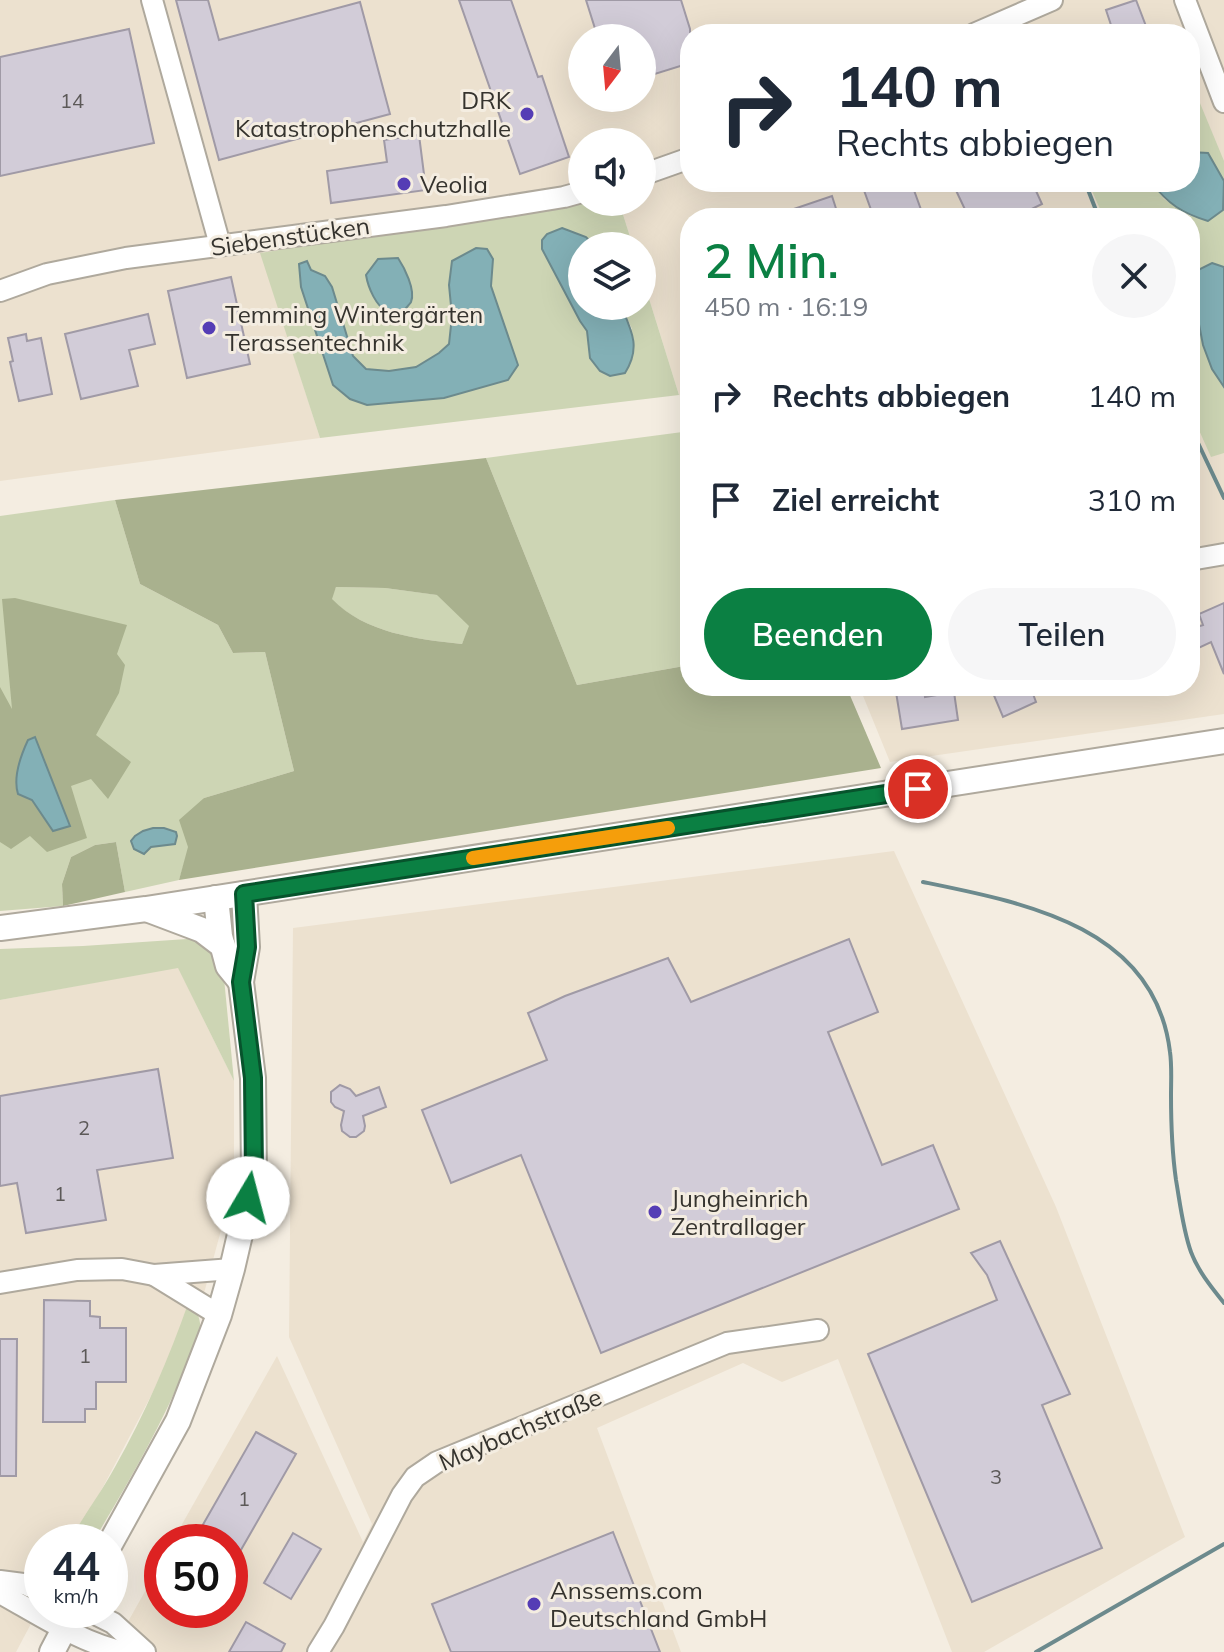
<!DOCTYPE html>
<html lang="de">
<meta charset="utf-8">
<style>
body{margin:0;font-family:Mulish,sans-serif;background:#f6f6f7;color:#1f2937;height:100vh;display:flex;flex-direction:column;font-size:30px;white-space:nowrap}
*{box-sizing:border-box;margin:0}
p{font-size:26px;color:#747a83}
.icon{flex:none;width:44px;height:44px;fill:none;stroke:currentColor;stroke-width:2;stroke-linecap:round;stroke-linejoin:round}
.map{position:relative;flex:1;overflow:hidden}
.drawer{position:absolute;left:680px;top:208px;width:520px;height:488px;display:flex;flex-direction:column;background:#fff;border-radius:32px;box-shadow:0 8px 32px #0002}
.drawer>*{flex:none}
.guide{position:absolute;left:680px;top:24px;width:520px;height:168px;border-radius:32px;box-shadow:0 8px 32px #0002;background:#fff;color:#1f2937;overflow:hidden}
.needle{width:52px;rotate:196deg}
.fabs{position:absolute;left:568px;top:24px;display:grid;gap:16px}
.fabs a{display:grid;place-items:center;width:88px;height:88px;border-radius:50%;background:#fff;box-shadow:0 8px 32px #0002;font-size:40px}
.speed{position:absolute;left:24px;top:1524px;display:flex;gap:16px;font-size:40px;font-weight:700;text-align:center}
.speed>*{display:grid;place-content:center;width:104px;height:104px;border-radius:50%;background:#fff;box-shadow:0 8px 32px #0002;line-height:1}
.speed small{font-size:20px;font-weight:400}
.speed .limit{border:12px solid #d22;background:#fff;color:#111}
.pin{position:absolute;display:grid;place-items:center;width:68px;height:68px;color:#fff;margin:-34px;border:4px solid #fff;border-radius:50%;box-shadow:0 2px 8px #0007}
.me{position:absolute;width:88px;margin:-44px;rotate:8deg;stroke-linejoin:round;filter:drop-shadow(0 0 6px #0008)}
.turn{display:flex;align-items:center;gap:28px;height:168px;padding:0 24px;font-size:36px}
.turn .icon{width:104px;height:104px;stroke-width:2.5}
.turn b{display:block;font-size:56px;line-height:68px}
.round{display:grid;place-items:center;flex:none;width:84px;height:84px;border-radius:42px;background:#f6f6f7}
.headline{display:flex;align-items:center;justify-content:space-between;height:136px;padding:0 24px}
h1{font-size:48px;font-weight:600;line-height:60px;color:#0b8043}
.primary-button{display:flex;gap:16px;margin-top:auto;padding:16px 24px}
.primary-button a{flex:1;height:92px;border-radius:48px;background:#0b8043;color:#fff;font-size:32px;font-weight:600;line-height:92px;text-align:center}
.primary-button a+a{background:#f6f6f7;color:#1f2937}
ul{padding:0;list-style:none}
li{display:flex;align-items:center;gap:24px;height:104px;padding:0 24px}
li div{flex:1}
li b{display:block;font-size:30px}
li em{font-style:normal}
.map>svg:first-child{display:block}
</style>
<div class="map">
<svg width="1224" height="1652" viewBox="0 0 1224 1652">
<rect width="100%" height="100%" fill="#f4ede1"/>
<g fill="#ece1cf" fill-rule="evenodd">
<path d="M0 0H1224V714L890 762 859 686H1190V218H690V400L679 395 642 276V246H633L619 202H642V142H582V202H586L261 253 320 438 0 481ZM690 34H1190V182H690ZM582 38H642V98H582Z"/>
<polygon points="894,851 1056,1207 1185,1537 984,1652 952,1652 838,1359 782,1382 743,1363 597,1428 681,1652 111,1652 162,1561 162,1610 230,1610 230,1542 172,1542 277,1356 363,1542 372,1524 289,1337 293,928"/>
<polygon points="178,967 234,1081 234,1182 203,1297 74,1542 42,1542 42,1603 16,1652 0,1652 0,1000"/>
</g>
<g fill="#cdd5b4" fill-rule="evenodd">
<polygon points="1190,79 1224,161 1224,181 1208,154 1190,152"/>
<polygon points="1088,182 1151,182 1164,199 1190,216 1223,210 1224,203 1224,267 1212,263 1196,271 1190,277 1190,218 1104,218"/>
<path d="M586 202H619L633 246H595L586 237 542 249 580 321 587 331 590 358 632 329 621 306H642V276L679 395 320 438 260 253ZM493 259 491 286 518 365 508 380 333 385 301 287 299 264 307 261 311 270 325 276 332 287 353 356 365 369 389 371 416 367 439 353 449 344 452 316 449 285Z"/>
<polygon points="1190,306 1198,319 1203,345 1212,369 1224,387 1224,453 1211,457 1190,410"/>
<polygon points="690,431 690,665 577,685 486,458"/>
<polygon points="115,500 140,584 218,625 233,653 265,652 294,771 204,798 179,880 125,892 116,842 95,845 71,857 62,884 63,906 0,911 0,516"/>
<path d="M336 587 385 588 438 595 470 626 462 644C415 639 366 633 331 599Z"/>
<polygon points="202,938 223,968 234,1081 178,968 0,1000 0,949 83,946"/>
<path d="M189 1301C194 1308 199 1314 200 1323 201 1337 193 1352 187 1364 162 1424 130 1480 97 1535L91 1542H69C83 1516 101 1493 115 1467 145 1414 169 1358 189 1301Z"/>
</g>
<g fill="#a9b18e" fill-rule="evenodd">
<path d="M486 458 577 685 690 665V686H846L881 768 179 880 188 847 179 820 204 798 294 771 265 652 233 653 218 625 140 584 115 500ZM336 587 385 588 437 595 469 626 462 644C416 639 365 633 332 599Z"/>
<polygon points="15,598 127,625 117,654 125,665 119,693 96,735 131,762 108,799 91,779 71,786 87,838 47,852 30,836 11,849 0,842 0,687 12,709 2,599"/>
<polygon points="116,842 125,892 63,906 62,884 71,857 95,845"/>
</g>
<g fill="#83b0b6" stroke="#6c8a8d" stroke-width="2">
<path d="M1190 152 1208 153 1224 181 1223 210 1208 221C1182 213 1168 204 1151 182H1190Z"/>
<path d="M562 228 586 237 595 246H582V306H621C632 331 641 348 625 373L610 376 600 371 590 358 587 331 580 321 542 249V240L547 234Z"/>
<polygon points="476,248 487,249 493,259 491,286 518,365 508,380 444,398 367,405 350,399 333,385 301,287 299,264 307,261 311,270 325,276 332,287 353,356 366,369 389,371 416,367 439,353 449,344 452,316 449,285 452,261"/>
<path d="M398 258C404 267 416 290 411 302 410 304 404 310 403 312 398 313 392 313 388 312 376 307 368 287 366 275L378 259Z"/>
<polygon points="1212,263 1224,267 1224,387 1212,369 1203,345 1198,319 1190,306 1190,277 1196,271"/>
<path d="M35 737 70 826 53 831 32 800 18 794C13 778 21 755 28 740Z"/>
<polygon points="153,828 164,828 176,832 177,836 175,844 151,847 144,854 134,849 131,841 135,836 143,831"/>
</g>
<g fill="none" stroke-linecap="round" stroke-linejoin="round">
<g stroke="#6c8a8d" stroke-width="4">
<polyline points="1017,32 1018,34"/>
<polyline points="1085,182 1099,218"/>
<polyline points="1190,426 1224,498"/>
<path d="M923 882C1026 903 1155 927 1170 1052 1172 1066 1171 1081 1171 1095 1171 1124 1172 1152 1176 1180 1180 1203 1183 1230 1191 1252 1198 1271 1212 1288 1224 1303"/>
<polyline points="1036,1652 1224,1544"/>
</g>
</g>
<g fill="#d2ccd8" stroke="#a09aa6" stroke-width="2">
<polygon points="176,0 208,0 219,40 360,2 390,114 219,160"/>
<polygon points="459,0 511,0 538,77 542,76 569,157 520,174"/>
<polygon points="586,0 681,0 690,29 690,63 642,78 642,38 598,38"/>
<polygon points="1136,0 1149,34 1114,34 1106,10"/>
<polygon points="129,29 154,143 0,176 0,57"/>
<polygon points="419,135 426,190 331,203 327,171 387,162 384,140"/>
<polygon points="861,182 911,182 924,218 874,218"/>
<polygon points="952,182 1032,182 1042,204 1013,218 969,218"/>
<polygon points="832,196 839,218 773,218 773,216"/>
<polygon points="231,277 250,364 187,378 168,291"/>
<polygon points="148,314 155,344 129,350 138,386 81,399 65,334"/>
<polygon points="26,334 27,341 41,338 52,394 19,401 10,362 13,361 8,338"/>
<polygon points="1224,603 1224,674 1211,642 1190,652 1190,629 1203,625 1199,614"/>
<polygon points="895,686 924,686 925,697 954,692 958,720 902,729"/>
<polygon points="990,686 1030,686 1036,702 1003,717"/>
<polygon points="849,939 878,1012 828,1032 882,1165 933,1145 959,1209 601,1353 521,1155 451,1183 422,1110 547,1060 528,1013 565,996 668,958 691,1002"/>
<polygon points="158,1069 173,1158 97,1170 106,1220 26,1233 17,1183 0,1186 0,1096"/>
<polygon points="340,1085 350,1089 356,1096 379,1087 386,1107 363,1116 365,1126 364,1131 356,1137 350,1137 342,1131 341,1125 344,1111 335,1107 331,1102 331,1092"/>
<polygon points="1000,1241 1070,1394 1042,1405 1102,1548 972,1602 868,1354 997,1300 987,1275 971,1253"/>
<polygon points="44,1300 90,1301 90,1316 100,1317 100,1328 126,1328 126,1382 96,1382 96,1409 85,1409 85,1422 43,1422"/>
<polygon points="0,1339 17,1339 16,1476 0,1476"/>
<polygon points="256,1432 296,1454 230,1569 230,1542 193,1542"/>
<polygon points="613,1532 660,1652 451,1652 432,1604"/>
<polygon points="293,1533 321,1549 291,1599 264,1583"/>
<polygon points="246,1622 285,1644 281,1652 229,1652"/>
</g>
<g fill="none" stroke-linecap="round" stroke-linejoin="round">
<g stroke="#afa99d" stroke-width="24">
<g id="minor">
<polyline points="152,0 220,245"/>
<polyline points="1185,0 1224,102"/>
<polyline points="974,34 1052,0"/>
<polyline points="642,175 690,158"/>
<polyline points="0,291 47,274 126,258 446,216 564,197 582,192"/>
<polyline points="1190,560 1224,554"/>
<polyline points="154,1275 219,1315"/>
<polyline points="0,1283 77,1270 122,1269 154,1275 232,1269"/>
<polyline points="0,1581 31,1585 42,1589"/>
<path d="M0 1593C38 1614 83 1644 125 1652"/>
<polyline points="87,1610 113,1623 145,1652"/>
<polyline points="318,1652 334,1626 402,1495 415,1477 437,1462 727,1343 818,1330"/>
</g>
</g>
<g stroke="#afa99d" stroke-width="28">
<g id="major">
<polyline points="216,898 220,936 228,966 241,982"/>
<polyline points="149,910 202,930 223,946"/>
<polyline points="0,928 146,909 1224,741"/>
<polyline points="110,1544 178,1421 219,1315 232,1269 254,1174 253,1078 241,982 247,947 244,894"/>
<polyline points="31,1585 42,1584"/>
<polyline points="52,1652 74,1610"/>
</g>
</g>
<use href="#minor" stroke="#fff" stroke-width="20"/>
<use href="#major" stroke="#fff" stroke-width="24"/>
</g>
<g fill="none" stroke-linecap="round" stroke-linejoin="round">
<g stroke="#07532c" stroke-width="20">
<polyline id="route" points="248,1198 254,1174 253,1078 241,982 247,947 244,894 918,789"/>
</g>
<use href="#route" stroke="#0b8043" stroke-width="14"/>
<polyline stroke="#f59e0b" stroke-width="14" points="473,858 668,828"/>
</g>
<g fill="#553db5" stroke="#f4ede1" stroke-width="3">
<circle cx="527" cy="114" r="8"/>
<circle cx="404" cy="184" r="8"/>
<circle cx="209" cy="328" r="8"/>
<circle cx="655" cy="1212" r="8"/>
<circle cx="534" cy="1604" r="8"/>
</g>
<g text-anchor="middle" dominant-baseline="central" stroke-width="6" stroke-linejoin="round" paint-order="stroke">
<g font-size="20" fill="#5c5958">
<text x="72" y="100">14</text>
<text x="84" y="1127">2</text>
<text x="60" y="1193">1</text>
<text x="85" y="1355">1</text>
<text x="996" y="1476">3</text>
<text x="244" y="1498">1</text>
</g>
<g font-size="24" fill="#35332e" stroke="#f4ede1" text-anchor="start">
<text x="511" y="100" text-anchor="end">DRK<tspan x="511" dy="28">Katastrophenschutzhalle</tspan></text>
<text x="420" y="184">Veolia</text>
<text x="225" y="314">Temming Wintergärten<tspan x="225" dy="28">Terassentechnik</tspan></text>
<text x="671" y="1198">Jungheinrich<tspan x="671" dy="28">Zentrallager</tspan></text>
<text x="550" y="1590">Anssems.com<tspan x="550" dy="28">Deutschland GmbH</tspan></text>
</g>
<g font-size="24" fill="#35332e" stroke="#f4ede1">
<text transform="translate(290 236) rotate(-8)">Siebenstücken</text>
<text transform="translate(520 1429) rotate(-23)">Maybachstraße</text>
</g>
</g>
</svg>
<div class="fabs">
<a><svg class="needle" viewBox="-14 -14 28 28"><path d="M0-13l5 13h-10z" fill="#e53935"/><path d="M0 13l5-13h-10z" fill="#747a83"/></svg></a>
<a><svg class="icon" aria-label="sound" viewBox="0 0 24 24"><path d="M4 9h4l5-4v14l-5-4H4zM17 9q2 3 0 6"/></svg></a>
<a><svg class="icon" aria-label="layers" viewBox="0 0 24 24"><path d="M12 4l9 5-9 5-9-5zM3 14l9 5 9-5"/></svg></a>
</div>
<div class="speed"><div>44<small>km/h</small></div><div class="limit">50</div></div>
<div class="pin" style="left:918px;top:789px;background:#d93025"><svg class="icon" aria-label="arrive" viewBox="0 0 24 24"><path d="M6 21V4h12l-3 4 3 4H6"/></svg></div>
<svg class="me" style="left:248px;top:1198px" viewBox="-20 -20 40 40"><circle r="19" fill="#fff"/><path d="M0-13L10 11 0 6-10 11z" fill="#0b8043"/></svg>
<div class="guide">
<div class="turn"><svg class="icon" aria-label="right" viewBox="0 0 24 24"><path d="M7 20v-9h11M14 6l5 5-5 5"/></svg><div><b>140 m</b>Rechts abbiegen</div></div>
</div>
<section class="drawer">
<div class="headline"><div><h1>2 Min.</h1><p>450 m · 16:19</p></div><a class="round"><svg class="icon" aria-label="close" viewBox="0 0 24 24"><path d="M6 6l12 12M18 6L6 18"/></svg></a></div>
<ul>
<li><svg class="icon" aria-label="right" viewBox="0 0 24 24"><path d="M7 20v-9h11M14 6l5 5-5 5"/></svg><div><b>Rechts abbiegen</b></div><em>140 m</em></li>
<li><svg class="icon" aria-label="arrive" viewBox="0 0 24 24"><path d="M6 21V4h12l-3 4 3 4H6"/></svg><div><b>Ziel erreicht</b></div><em>310 m</em></li>
</ul>
<div class="primary-button"><a>Beenden</a><a>Teilen</a></div>
</section>
</div>
